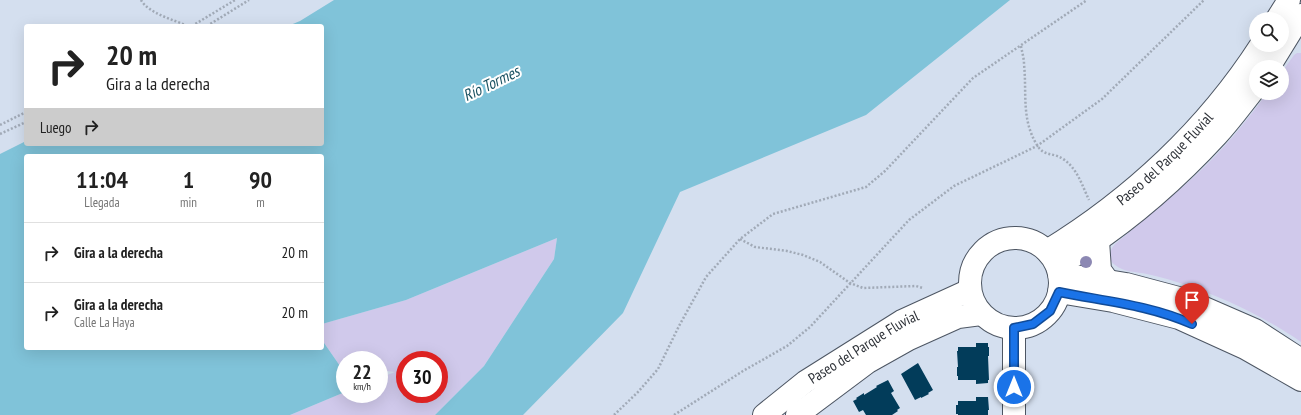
<!DOCTYPE html>
<html lang="es">
<meta charset="utf-8">
<style>
body{margin:0;font-family:"PT Sans Narrow",sans-serif;background:#f2f2f2;color:#222;height:100vh;display:flex;flex-direction:column;font-size:15px;white-space:nowrap}
*{box-sizing:border-box;margin:0}
p{font-size:13px;color:#767676}
.icon{flex:none;width:22px;height:22px;fill:none;stroke:currentColor;stroke-width:2;stroke-linecap:round;stroke-linejoin:round}
.map{position:relative;flex:1;overflow:hidden}
.side{position:absolute;left:24px;top:154px;width:300px;height:196px;display:flex;flex-direction:column;background:#fff;border-radius:4px;box-shadow:0 4px 16px #0002}
.side>*{flex:none}
.banner{position:absolute;left:24px;top:24px;width:300px;height:122px;border-radius:4px;box-shadow:0 4px 16px #0002;background:#fff;color:#222;overflow:hidden}
.controls{position:absolute;left:1249px;top:12px;display:grid;gap:8px}
.controls a{display:grid;place-items:center;width:40px;height:40px;border-radius:50%;background:#fff;box-shadow:0 4px 16px #0002;font-size:20px}
.speed{position:absolute;left:336px;top:351px;display:flex;gap:8px;font-size:20px;font-weight:700;text-align:center}
.speed>*{display:grid;place-content:center;width:52px;height:52px;border-radius:50%;background:#fff;box-shadow:0 4px 16px #0002;line-height:1}
.speed small{font-size:10px;font-weight:400}
.speed .limit{border:6px solid #d22;background:#fff;color:#111}
.pin{position:absolute;display:grid;place-items:center;width:34px;height:34px;color:#fff;margin:-41px -17px;border-radius:50% 50% 50% 0;rotate:-45deg;box-shadow:0 0 4px #0007}
.pin .icon{rotate:45deg}
.me{position:absolute;width:44px;margin:-22px;rotate:0deg;stroke-linejoin:round;filter:drop-shadow(0 0 3px #0008)}
.turn{display:flex;align-items:center;gap:14px;height:84px;padding:0 16px;font-size:18px}
.turn .icon{width:52px;height:52px;stroke-width:2.5}
.turn b{display:block;font-size:28px;line-height:34px}
.then{display:flex;align-items:center;height:38px;padding:0 16px;background:#0003;gap:8px;font-size:15px}
.eta{display:flex;justify-content:space-evenly;align-items:center;height:68px;text-align:center}
.eta b{font-size:24px;font-weight:600;line-height:28px}
ul{padding:0;list-style:none}
li{display:flex;align-items:center;gap:12px;height:60px;padding:0 16px;border-top:1px solid #e0e0e0}
li div{flex:1}
li b{display:block;font-size:15px}
li em{font-style:normal}
.map>svg:first-child{display:block}
</style>
<div class="map">
<svg width="1301" height="415" viewBox="0 0 1301 415">
<rect width="100%" height="100%" fill="#d4dfef"/>
<g fill="#d0c9eb" fill-rule="evenodd">
<path d="M1297 53H1301V342C1270 320 1225 298 1189 286 1175 281 1161 277 1147 274 1137 272 1123 272 1115 265 1107 259 1109 251 1115 244 1142 221 1170 199 1197 174 1223 150 1246 122 1267 93H1282V72L1294 55Z"/>
<path d="M557 238 554 259 484 366 435 415H290L345 392V394H379V378L395 372 379 370V360H345V367L340 366 322 340V324L406 300ZM405 360H439V394H405Z"/>
</g>
<polygon fill="#80c3d9" points="334,0 1010,0 866,115 680,192 623,313 523,415 435,415 484,366 554,259 557,238 406,300 322,324 322,156 26,156 26,348 322,348 322,340 340,366 345,367 345,392 290,415 0,415 0,154 26,141 26,144 322,144 322,26 288,26 300,21"/>
<g fill="#023c5a">
<polygon points="976,343 988,343 988,347 989,347 989,356 988,356 989,380 988,380 988,383 976,384 976,380 958,380 958,376 957,376 957,367 958,367 957,351 958,351 958,347 976,347"/>
<polygon points="918,363 933,390 928,393 929,394 921,398 921,397 915,400 901,374"/>
<polygon points="888,380 894,391 891,393 900,408 897,410 898,411 892,415 866,415 863,410 859,412 853,401 857,399 856,398 864,393 864,395 877,387 876,386"/>
<polygon points="976,397 988,397 989,410 988,410 988,415 958,415 958,414 956,414 956,405 958,405 958,401 976,401"/>
</g>
<g fill="none" stroke-linecap="round" stroke-linejoin="round">
<g stroke="#4d5663" stroke-width="24">
<g id="minor">
<polyline points="1277,19 1289,0"/>
<polyline points="1269,67 1301,15"/>
<circle cx="1015" cy="283" r="45"/>
<polyline points="1098,241 1100,270 1108,281"/>
<path id="s1" d="M1047 251C1132 199 1207 129 1261 45"/>
<path d="M1057 266C1117 231 1170 186 1217 135 1231 120 1243 103 1256 87"/>
<polyline points="1059,274 1094,279 1126,284 1186,300 1255,330 1301,360"/>
<polyline points="1059,292 1113,301 1179,318 1245,348 1301,380"/>
<polyline points="1014,328 1014,415"/>
<path id="s2" d="M764 415 805 382 902 321 970 290"/>
<polyline points="797,415 868,362 909,339 958,317 981,314"/>
</g>
</g>
<g stroke="#a1aab7" stroke-width="2.5" stroke-dasharray="2 2" stroke-linecap="butt">
<path d="M141 0C148 13 174 20 188 26"/>
<polyline points="192,26 235,0"/>
<polyline points="207,26 249,0"/>
<path d="M1021 46C1022 52 1024 58 1024 64 1027 93 1021 119 1037 145 1044 157 1053 152 1063 159 1077 168 1082 185 1089 200"/>
<polyline points="0,125 26,112"/>
<polyline points="0,134 26,122"/>
<polyline points="740,239 755,247 787,251 803,255 820,262 850,283 863,288 916,286 923,288"/>
<polyline points="614,415 638,392 658,369 679,326 706,277 740,239 773,214 866,187 885,171 973,78 1087,0"/>
<polyline points="674,415 743,371 787,346 810,327 909,220 954,186 1037,146 1102,99 1204,0"/>
</g>
<use href="#minor" stroke="#fff" stroke-width="22"/>
</g>
<circle fill="#8c88b3" cx="1086" cy="262" r="6"/>
<g fill="none" stroke-linecap="round" stroke-linejoin="round">
<g stroke="#114b97" stroke-width="10">
<path id="route" d="M1014 387V328L1033 324 1050 311 1059 292C1103 301 1150 305 1192 324"/>
</g>
<use href="#route" stroke="#1a73e8" stroke-width="7"/>
</g>
<g text-anchor="middle" dominant-baseline="central" stroke-width="4" stroke-linejoin="round" paint-order="stroke">
<g font-size="15" fill="#2e3238" stroke="#fff">
<text stroke="none"><textPath href="#s1" startOffset="150">Paseo del Parque Fluvial</textPath></text>
<text stroke="none"><textPath href="#s2" startOffset="121">Paseo del Parque Fluvial</textPath></text>
</g>
<g font-size="16" font-style="italic" fill="#1a5262" stroke="#fff">
<text transform="translate(491 83) rotate(-26)">Río Tormes</text>
</g>
</g>
</svg>
<div class="controls">
<a><svg class="icon" aria-label="search" viewBox="0 0 24 24"><circle cx="10" cy="10" r="6"/><path d="M15 15l6 6"/></svg></a>
<a><svg class="icon" aria-label="layers" viewBox="0 0 24 24"><path d="M12 4l9 5-9 5-9-5zM3 14l9 5 9-5"/></svg></a>
</div>
<div class="speed"><div>22<small>km/h</small></div><div class="limit">30</div></div>
<div class="pin" style="left:1192px;top:324px;background:#d93025"><svg class="icon" aria-label="arrive" viewBox="0 0 24 24"><path d="M6 21V4h12l-3 4 3 4H6"/></svg></div>
<svg class="me" style="left:1014px;top:387px" viewBox="-20 -20 40 40"><circle r="17" fill="#1a73e8" stroke="#fff" stroke-width="3"/><path d="M0-11L8 9 0 5-8 9z" fill="#fff"/></svg>
<div class="banner">
<div class="turn"><svg class="icon" aria-label="right" viewBox="0 0 24 24"><path d="M7 20v-9h11M14 6l5 5-5 5"/></svg><div><b>20 m</b>Gira a la derecha</div></div>
<div class="then">Luego<svg class="icon" aria-label="right" viewBox="0 0 24 24"><path d="M7 20v-9h11M14 6l5 5-5 5"/></svg></div>
</div>
<section class="side">
<div class="eta">
<div><b>11:04</b><p>Llegada</p></div>
<div><b>1</b><p>min</p></div>
<div><b>90</b><p>m</p></div>
</div>
<ul>
<li><svg class="icon" aria-label="right" viewBox="0 0 24 24"><path d="M7 20v-9h11M14 6l5 5-5 5"/></svg><div><b>Gira a la derecha</b></div><em>20 m</em></li>
<li><svg class="icon" aria-label="right" viewBox="0 0 24 24"><path d="M7 20v-9h11M14 6l5 5-5 5"/></svg><div><b>Gira a la derecha</b><p>Calle La Haya</p></div><em>20 m</em></li>
</ul>
</section>
</div>
